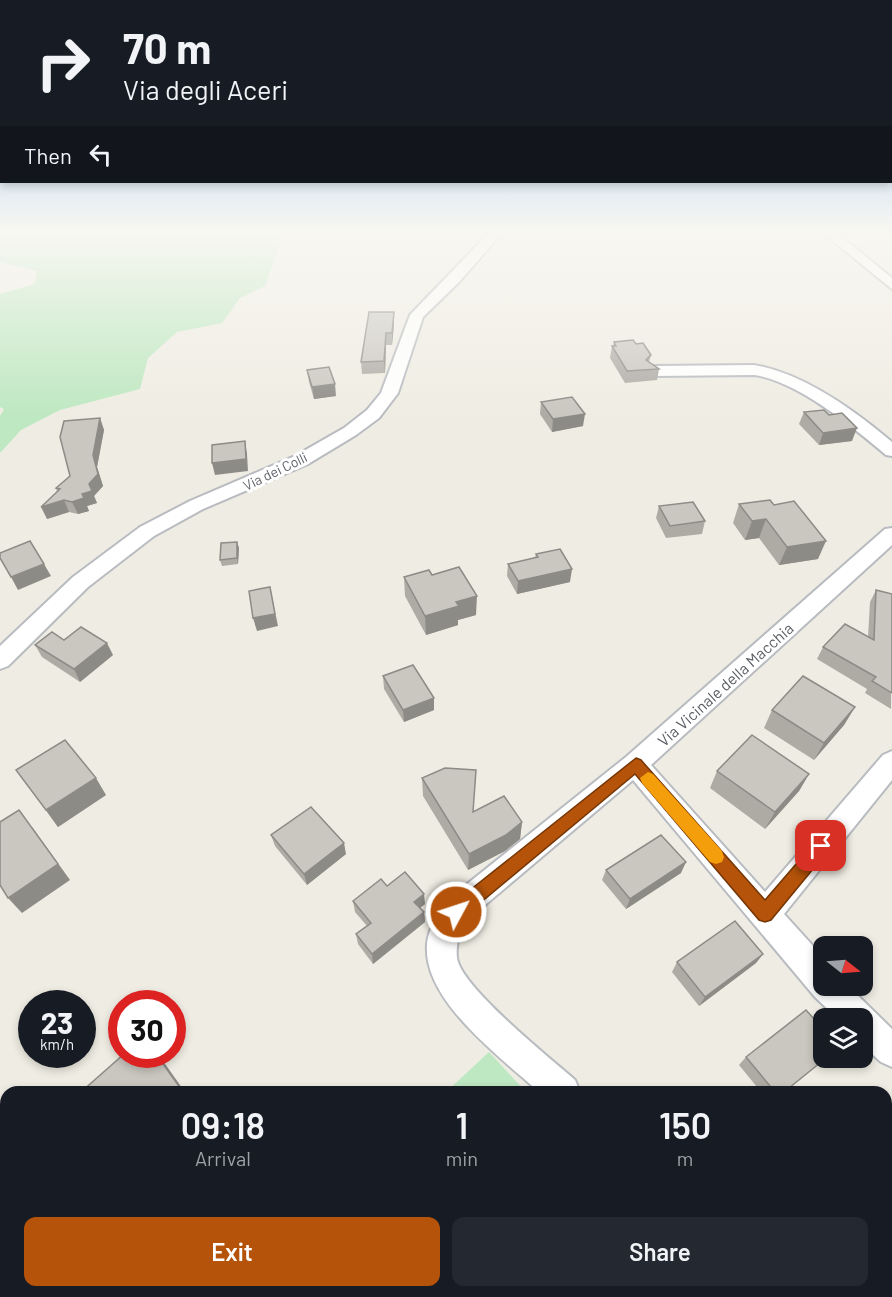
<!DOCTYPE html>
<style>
body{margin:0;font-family:Barlow,sans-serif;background:#242831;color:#f1f3f6;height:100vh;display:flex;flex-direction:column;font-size:22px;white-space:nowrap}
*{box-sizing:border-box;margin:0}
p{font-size:20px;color:#9ea1a6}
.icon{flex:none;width:33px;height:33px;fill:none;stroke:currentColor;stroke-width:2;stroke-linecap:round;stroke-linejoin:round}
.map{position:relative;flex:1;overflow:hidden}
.panel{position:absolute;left:0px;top:1086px;width:892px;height:212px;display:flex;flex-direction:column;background:#171b24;border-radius:18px 18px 0 0;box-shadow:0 3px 9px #0003}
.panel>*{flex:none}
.hud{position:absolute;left:0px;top:0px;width:892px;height:183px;box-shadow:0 3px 9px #0003;background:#171b24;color:#f1f3f6;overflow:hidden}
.needle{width:39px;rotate:107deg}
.tools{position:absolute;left:813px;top:936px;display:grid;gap:12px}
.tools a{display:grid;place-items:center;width:60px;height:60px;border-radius:12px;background:#171b24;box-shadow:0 3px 9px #0003;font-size:30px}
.speed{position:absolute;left:18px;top:990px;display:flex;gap:12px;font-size:30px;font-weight:700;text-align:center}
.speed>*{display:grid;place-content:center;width:78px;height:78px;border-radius:50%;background:#171b24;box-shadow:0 3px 9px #0003;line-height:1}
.speed small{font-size:15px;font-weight:400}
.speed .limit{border:9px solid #d22;background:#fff;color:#111}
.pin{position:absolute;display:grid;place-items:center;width:51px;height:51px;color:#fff;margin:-26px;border-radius:12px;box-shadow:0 3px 9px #0006}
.me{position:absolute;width:66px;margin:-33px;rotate:50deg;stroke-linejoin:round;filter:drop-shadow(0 0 4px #0008)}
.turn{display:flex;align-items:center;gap:21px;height:126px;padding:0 24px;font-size:27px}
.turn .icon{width:78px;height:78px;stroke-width:2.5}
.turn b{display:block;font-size:42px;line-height:51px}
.then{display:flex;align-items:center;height:57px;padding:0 24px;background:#0003;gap:12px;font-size:22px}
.eta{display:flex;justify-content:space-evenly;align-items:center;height:102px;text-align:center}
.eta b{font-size:36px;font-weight:600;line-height:42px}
.button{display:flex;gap:12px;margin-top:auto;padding:12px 24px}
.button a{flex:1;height:69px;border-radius:12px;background:#b45309;color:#fff;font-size:24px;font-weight:600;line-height:69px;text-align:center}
.button a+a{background:#242831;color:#f1f3f6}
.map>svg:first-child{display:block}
</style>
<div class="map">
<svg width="892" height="1297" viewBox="0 0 892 1297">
<rect width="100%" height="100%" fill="#efede3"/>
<g fill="#bee8c1">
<polygon points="0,233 284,233 265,286 240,298 222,323 177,332 148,358 140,389 60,410 21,430 0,453 0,416 4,409 0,407 0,294 35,284 37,271 0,262"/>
<polygon points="489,1052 526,1092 446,1092"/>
<polygon points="294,1292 631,1292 630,1297 295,1297"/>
</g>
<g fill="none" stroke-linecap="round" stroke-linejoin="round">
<g stroke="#b8bbc0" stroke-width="4">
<g id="minor">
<polygon points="489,233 502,233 459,282 423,317 398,393 379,418 356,435 308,464 203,509 154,536 88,587 8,666 0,669 0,646 73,577 140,527 190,501 295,456 344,428 367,410 381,393 410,315"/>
<polygon points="823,233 837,233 892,278 892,289"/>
<path d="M754 365C803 373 854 410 892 442V456L886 455C853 427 797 381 754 375L654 376 646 371 654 366Z"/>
<path d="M892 528V545L651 765 765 892 883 755 892 751V780L784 914 824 958V986H848L892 1029V1067L881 1062 862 1045V1018H837L815 997 633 780 472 916C462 929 455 940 457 958 461 987 550 1058 575 1080L580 1092H539C502 1058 423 1001 427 945 428 927 441 910 452 896L626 757 885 529Z"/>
<polygon points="637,1292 675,1292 673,1297 635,1297"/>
</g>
</g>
<use href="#minor" fill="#fff" fill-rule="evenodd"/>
</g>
<g fill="#aeaba5">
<polygon points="738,233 762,233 761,236 740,236"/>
<polygon points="394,312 394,324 392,345 386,345 385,373 362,374 361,362"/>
<polygon points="614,342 636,344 651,355 649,362 659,369 657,380 625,383 610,358 612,346 613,346"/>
<polygon points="307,370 336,396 314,399 309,382"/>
<polygon points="541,402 583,426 552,432 540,414"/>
<polygon points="804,412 852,441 819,445 799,424"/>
<polygon points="100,418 104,430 97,467 103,486 94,496 97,503 87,506 89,511 78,514 69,512 47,519 57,492 56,488 70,476"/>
<polygon points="739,504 774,505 818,559 779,565 759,538 745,540 733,523"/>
<polygon points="659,506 705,521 702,534 666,538 656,518"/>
<polygon points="237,542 239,548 238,564 222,566 220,560"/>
<polygon points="536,554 570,582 517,594 507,576 508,564 535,558"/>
<polygon points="432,575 476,615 458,620 458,625 426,635 405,596 404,577"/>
<polygon points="876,590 892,594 891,709 865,693 867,689 817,659 823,647 868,637 870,602"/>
<polygon points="64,640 113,655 80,682 42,657 35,645"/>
<polygon points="383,676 434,698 434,710 404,722 384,689"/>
<polygon points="855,707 844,725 814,760 764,728 772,710"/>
<polygon points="16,770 106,795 58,827"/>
<polygon points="717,771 809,774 799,791 765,829 710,788"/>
<polygon points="422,778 473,812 522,822 520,839 505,851 468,870 423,796"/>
<polygon points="271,835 346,854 307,885 275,846"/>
<polygon points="606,870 681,873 626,909 602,880"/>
<polygon points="387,886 425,904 420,908 424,912 425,922 373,964 358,944 356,934 367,926 355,912 353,901"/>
<polygon points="763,954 756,963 699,1006 672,972 677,962"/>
<polygon points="746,1057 785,1092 761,1092 739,1065"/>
<polygon points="789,1292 839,1292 837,1297 795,1297"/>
</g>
<g fill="#8d8b86">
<polygon points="394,312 394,324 392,345 392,333"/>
<polygon points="386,333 386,345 385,373 384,361"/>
<polygon points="335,384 336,396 314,399 312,387"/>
<polygon points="585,414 583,426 552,432 553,419"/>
<polygon points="100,418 104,430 97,467 103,486 94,496 97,503 87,506 89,511 78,514 72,502 89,484 93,455"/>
<polygon points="857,428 852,441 819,445 823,433"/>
<polygon points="245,441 247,454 248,471 215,475 212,463"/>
<polygon points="64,500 69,512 47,519 41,507"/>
<polygon points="766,519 759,538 745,540 752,521"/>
<polygon points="826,541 818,559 779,565 787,547"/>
<polygon points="237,542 239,548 238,564 237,558"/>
<polygon points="44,564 51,576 18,590 11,577"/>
<polygon points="572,569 570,582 517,594 518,581"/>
<polygon points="270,587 278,626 257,631 253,618"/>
<polygon points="477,596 476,615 458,620 458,625 426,635 425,616 456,602"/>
<polygon points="107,643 113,655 80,682 74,669"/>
<polygon points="434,698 434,710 404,722 403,710"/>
<polygon points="855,707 844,725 814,760 824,743"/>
<polygon points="809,774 799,791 765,829 775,812"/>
<polygon points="96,778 106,795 58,827 46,810"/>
<polygon points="522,822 520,839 505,851 468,870 469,854"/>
<polygon points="32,827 70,880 22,913 8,898"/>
<polygon points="344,843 346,854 307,885 304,874"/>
<polygon points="686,862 681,873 626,909 630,899"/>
<polygon points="424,894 425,904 415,912 414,902"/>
<polygon points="424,912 425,922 373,964 372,954"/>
<polygon points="763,954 756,963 699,1006 705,997"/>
<polygon points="156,1054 158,1054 185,1092 183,1092"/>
</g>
<g fill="#cac7c0" stroke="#8d8b86" stroke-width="1.5">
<polygon points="369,312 394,312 392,333 386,333 384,361 361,362"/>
<polygon points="633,340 636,344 643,343 651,355 646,360 659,369 627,371 612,346 616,346 614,342"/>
<polygon points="329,367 335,384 312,387 307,370"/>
<polygon points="572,397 585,414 553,419 541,402"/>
<polygon points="824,410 829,415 842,413 857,428 823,433 804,412"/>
<polygon points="100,418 93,455 98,474 89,484 92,491 82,494 84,498 72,502 64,500 41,507 60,489 56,488 70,476 60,437 64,421"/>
<polygon points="245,441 246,459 212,463 212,445"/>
<polygon points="770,500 774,505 794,501 826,541 787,547 766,519 752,521 739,504"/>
<polygon points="693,502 705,521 670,526 659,506"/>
<polygon points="30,541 44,564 11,577 0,558 0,553"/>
<polygon points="237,542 237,558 220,560 221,543"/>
<polygon points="560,549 572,569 518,581 508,564 538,557 536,554"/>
<polygon points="459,567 477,596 456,602 459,606 425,616 404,577 429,570 432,575"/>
<polygon points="270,587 275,614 253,618 249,591"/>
<polygon points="876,590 892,594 892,693 872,681 876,677 823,647 845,624 874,640"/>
<polygon points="81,627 107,643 74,669 35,645 52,632 64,640"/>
<polygon points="413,665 434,698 403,710 383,676"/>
<polygon points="803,676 855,707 824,743 772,710"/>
<polygon points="752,735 809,774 775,812 717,771"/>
<polygon points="65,740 96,778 46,810 16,770"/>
<polygon points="445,768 476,770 473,812 504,796 522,822 506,835 469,854 422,778"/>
<polygon points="311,807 344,843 304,874 271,835"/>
<polygon points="19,810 58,864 8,898 0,885 0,822"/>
<polygon points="661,835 686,862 630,899 606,870"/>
<polygon points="405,872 424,894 414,902 424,912 372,954 356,934 371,923 353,901 381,879 387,886"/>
<polygon points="735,921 763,954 705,997 677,962"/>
<polygon points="806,1010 824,1030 824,1058 826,1058 784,1092 775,1092 746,1057"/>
<polygon points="124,1054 156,1054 183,1092 81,1092"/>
<polygon points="808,1292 839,1292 837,1297 814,1297"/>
</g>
<linearGradient id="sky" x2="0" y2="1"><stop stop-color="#8cbff1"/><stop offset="0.56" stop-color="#f8f7f2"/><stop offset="1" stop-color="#f8f7f2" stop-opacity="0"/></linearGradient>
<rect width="892" height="415" fill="url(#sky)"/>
<polygon fill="#b45309" stroke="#753606" stroke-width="1.5" points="636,758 641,760 765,900 816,841 821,839 827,841 830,846 827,852 771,920 765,922 759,920 635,774 462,918 456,921 450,918 447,912 450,906"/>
<polygon fill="#f59e0b" points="648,772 653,774 722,851 724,857 722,862 716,864 710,862 642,783 640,778"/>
<g text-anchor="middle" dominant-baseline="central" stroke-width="6" stroke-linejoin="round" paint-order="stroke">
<g font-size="14" fill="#5b5f65" stroke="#fff">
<text transform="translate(275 471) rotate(-26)">Via dei Colli</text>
</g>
<g font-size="16" fill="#5b5f65" stroke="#fff">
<text transform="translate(725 684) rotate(-42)">Via Vicinale della Macchia</text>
</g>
</g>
</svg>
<div class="tools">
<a><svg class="needle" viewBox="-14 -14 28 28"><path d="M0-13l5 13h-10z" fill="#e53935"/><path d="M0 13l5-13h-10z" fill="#9ea1a6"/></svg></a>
<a><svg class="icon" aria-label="layers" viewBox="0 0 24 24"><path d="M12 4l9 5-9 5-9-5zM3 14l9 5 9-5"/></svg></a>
</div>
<div class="speed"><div>23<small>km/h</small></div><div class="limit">30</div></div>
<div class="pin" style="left:821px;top:846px;background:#d93025"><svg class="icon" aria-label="arrive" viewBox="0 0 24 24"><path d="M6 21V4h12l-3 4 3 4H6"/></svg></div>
<svg class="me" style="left:456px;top:912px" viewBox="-20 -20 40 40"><circle r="17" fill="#b45309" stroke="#fff" stroke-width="3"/><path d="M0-11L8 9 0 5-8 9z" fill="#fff"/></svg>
<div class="hud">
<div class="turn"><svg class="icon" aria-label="right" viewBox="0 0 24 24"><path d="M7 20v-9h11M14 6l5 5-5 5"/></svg><div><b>70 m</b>Via degli Aceri</div></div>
<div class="then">Then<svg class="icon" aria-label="left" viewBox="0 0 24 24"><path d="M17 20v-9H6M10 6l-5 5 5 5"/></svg></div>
</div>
<section class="panel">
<div class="eta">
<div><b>09:18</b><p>Arrival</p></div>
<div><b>1</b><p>min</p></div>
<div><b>150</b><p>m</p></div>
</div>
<div class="button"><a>Exit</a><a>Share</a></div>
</section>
</div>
